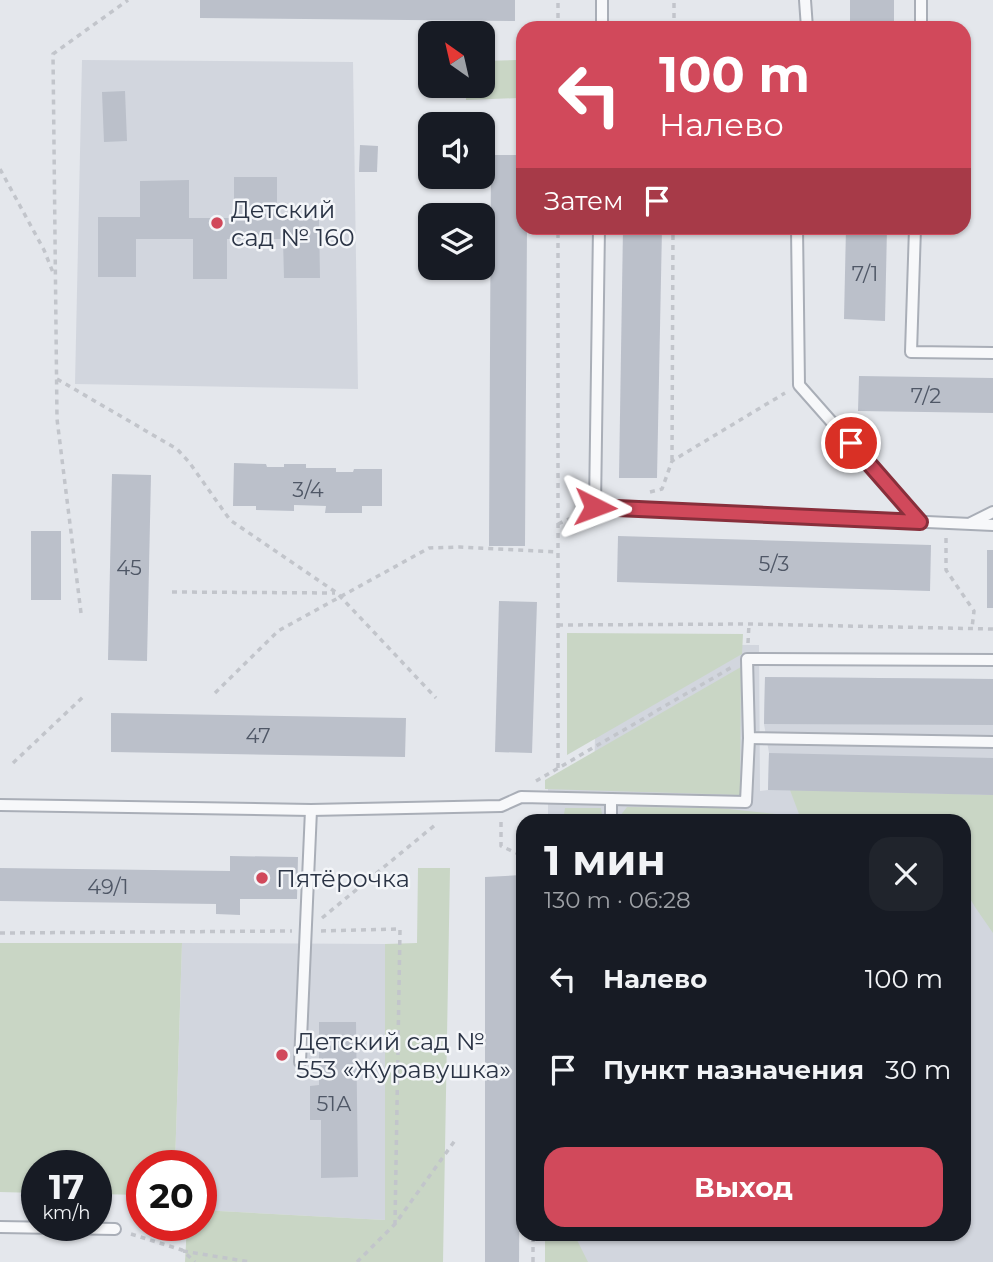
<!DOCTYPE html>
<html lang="ru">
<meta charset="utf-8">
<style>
body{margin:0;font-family:Montserrat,sans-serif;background:#20242c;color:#f1f3f6;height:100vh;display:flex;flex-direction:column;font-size:26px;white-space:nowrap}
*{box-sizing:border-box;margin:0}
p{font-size:23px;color:#9ea1a6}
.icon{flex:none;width:38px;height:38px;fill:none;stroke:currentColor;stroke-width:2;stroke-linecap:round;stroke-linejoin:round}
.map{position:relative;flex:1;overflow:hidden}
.panel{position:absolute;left:516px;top:814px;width:455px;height:427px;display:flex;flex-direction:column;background:#171b24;border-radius:21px;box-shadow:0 2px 5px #0004}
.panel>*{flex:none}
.banner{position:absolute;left:516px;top:21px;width:455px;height:214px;border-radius:21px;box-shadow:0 2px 5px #0004;background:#d1495b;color:#fff;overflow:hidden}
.needle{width:46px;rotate:326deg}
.tools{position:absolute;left:418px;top:21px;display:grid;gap:14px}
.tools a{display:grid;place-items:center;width:77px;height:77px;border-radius:14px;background:#171b24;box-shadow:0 2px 5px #0004;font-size:35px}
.speed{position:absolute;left:21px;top:1150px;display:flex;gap:14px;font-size:35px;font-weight:700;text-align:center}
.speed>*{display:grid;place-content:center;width:91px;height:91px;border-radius:50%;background:#171b24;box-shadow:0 2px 5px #0004;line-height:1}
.speed small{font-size:18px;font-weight:400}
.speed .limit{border:10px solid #d22;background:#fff;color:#111}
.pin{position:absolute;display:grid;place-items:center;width:60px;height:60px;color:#fff;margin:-30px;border:4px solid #fff;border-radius:50%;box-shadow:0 2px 7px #0007}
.me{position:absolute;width:77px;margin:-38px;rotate:93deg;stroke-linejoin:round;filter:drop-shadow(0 0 5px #0008)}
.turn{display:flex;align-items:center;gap:24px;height:147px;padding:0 28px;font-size:32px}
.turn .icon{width:91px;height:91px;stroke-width:2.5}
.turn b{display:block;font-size:49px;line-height:60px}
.then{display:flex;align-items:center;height:66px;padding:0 28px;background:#0003;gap:14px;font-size:26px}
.round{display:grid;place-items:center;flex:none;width:74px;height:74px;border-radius:21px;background:#20242c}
.head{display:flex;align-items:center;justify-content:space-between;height:119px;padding:0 28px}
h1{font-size:42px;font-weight:700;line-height:52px}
.button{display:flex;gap:14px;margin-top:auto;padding:14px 28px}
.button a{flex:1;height:80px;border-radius:21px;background:#d1495b;color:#fff;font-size:28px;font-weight:700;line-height:80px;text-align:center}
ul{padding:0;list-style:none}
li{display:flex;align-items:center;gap:21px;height:91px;padding:0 28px}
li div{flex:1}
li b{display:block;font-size:26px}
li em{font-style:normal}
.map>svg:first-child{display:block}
</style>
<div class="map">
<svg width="993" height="1262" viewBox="0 0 993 1262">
<rect width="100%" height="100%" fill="#e4e7ec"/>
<g fill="#d2d6de">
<polygon points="82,60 353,62 358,389 75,384"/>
<polygon points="597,644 759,645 760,791 768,790 769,753 764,724 765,677 993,679 993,1262 545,1262 545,1234 964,1234 964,821 548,821 548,784 594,783"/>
<polygon points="182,943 385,944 385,1220 201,1210 201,1166 175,1166"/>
</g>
<g fill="#c9d6c5">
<polygon points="517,60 518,98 466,100 466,86 483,86 483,61"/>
<polygon points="567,633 743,634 742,654 567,755"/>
<polygon points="741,667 740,795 545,789 545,780"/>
<polygon points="790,790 993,795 993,933 975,907 964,888 964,821 804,821 799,814"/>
<polygon points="627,807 719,808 786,815 786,821 620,821 620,816"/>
<polygon points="565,808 601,808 603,821 563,821"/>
<polygon points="418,868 450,868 443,1262 185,1262 187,1225 201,1225 201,1210 385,1220 385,944 417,943"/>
<polygon points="0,943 182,943 175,1165 142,1166 142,1195 96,1194 96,1166 37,1166 37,1193 0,1192"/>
<polygon points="545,1234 574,1234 588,1262 545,1262"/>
</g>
<g fill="#bbc0ca">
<polygon points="200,0 515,0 515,21 200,18"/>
<rect x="850" y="0" width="44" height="28"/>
<polygon points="125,91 127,141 104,142 102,92"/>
<polygon points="360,145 378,146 377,172 359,172"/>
<polygon points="491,155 523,155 523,228 527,228 525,546 489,546"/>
<polygon points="234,177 277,177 277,219 319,219 320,278 284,278 283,239 227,239 227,279 193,279 193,239 136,239 136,277 98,277 98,217 140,217 140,181 189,180 189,218 234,218"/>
<polygon points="623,228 662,228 657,478 619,478"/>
<polygon points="846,228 887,228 885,321 844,319"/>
<polygon points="859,376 993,378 993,413 858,411"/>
<polygon points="234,463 266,464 267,467 284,467 284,464 306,464 306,468 336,468 336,472 353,472 354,469 382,469 382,506 362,506 362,513 325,513 326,506 294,505 294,511 256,510 256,506 233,506"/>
<polygon points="112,474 151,475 147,661 108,660"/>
<rect x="31" y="531" width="30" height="69"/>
<polygon points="618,536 931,545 930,591 617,582"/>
<rect x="987" y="550" width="6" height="58"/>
<polygon points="499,601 537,602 532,753 495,752"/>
<polygon points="765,677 993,679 993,725 764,724"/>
<polygon points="111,713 406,718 405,757 111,752"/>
<polygon points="769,753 993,758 993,795 768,790"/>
<polygon points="230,856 298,857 297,899 240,899 240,915 216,914 216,904 0,901 0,868 230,871"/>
<polygon points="522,875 519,1262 485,1262 485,877"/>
<polygon points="319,1022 356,1022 358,1177 321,1178 321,1120 310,1120 310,1086 319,1085"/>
</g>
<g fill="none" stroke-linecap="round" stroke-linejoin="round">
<g stroke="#a9aeb7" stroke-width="14">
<g id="service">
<polyline points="805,0 807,28"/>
<polyline points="602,28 602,0"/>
<polyline points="921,28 921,0"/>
<polyline points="599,228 595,507 993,525"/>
<polyline points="797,228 799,385 920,522"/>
<polyline points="915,228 911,352 993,353"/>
<polyline points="971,523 993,512"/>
<polyline points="993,660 747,659 749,738 993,742"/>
<polyline points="0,805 311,810 501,806 521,797 746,802 749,738"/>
<polyline points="611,821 611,799"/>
<polyline points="300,1062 311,810"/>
<polyline points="0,1227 115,1229"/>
</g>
</g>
<g stroke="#c2c5cb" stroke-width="3.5" stroke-dasharray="5 5" stroke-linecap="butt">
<polyline points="558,28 558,0"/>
<polyline points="674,28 674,0"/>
<polyline points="0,169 44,250 54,275"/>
<polyline points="57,379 177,449 189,462 230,520 337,593 436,698"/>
<polyline points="672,460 673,228"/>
<polyline points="650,492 662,489 672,461 785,393"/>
<polyline points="558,524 582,513"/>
<polyline points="946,538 946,570 974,611 972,628"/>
<polyline points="172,592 335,593"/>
<polyline points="81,613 57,419 53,54 128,0"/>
<polyline points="558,625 749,624 993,629"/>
<polyline points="748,643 749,624"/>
<polyline points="215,693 278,631 429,548 460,547 558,552"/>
<polyline points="13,763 83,697"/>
<polyline points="558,768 558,228"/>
<polyline points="536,781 732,667"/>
<polyline points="501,822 501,846 523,856"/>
<polyline points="322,918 435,825"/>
<polyline points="321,931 400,929 395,1224"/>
<polyline points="0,933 292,931"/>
<polyline points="131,1234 182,1250 195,1262"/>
<polyline points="183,1251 250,1262"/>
<polyline points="357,1262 395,1224 456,1139"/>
<polyline points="533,1262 533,1234"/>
</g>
<use href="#service" stroke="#f7f8fa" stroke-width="10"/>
</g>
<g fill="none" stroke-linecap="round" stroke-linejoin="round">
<g stroke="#882f3b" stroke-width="18">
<polyline id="route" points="595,507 920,522 851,443"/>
</g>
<use href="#route" stroke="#d1495b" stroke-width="12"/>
</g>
<g fill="#d1495b" stroke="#f4f6f9" stroke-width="2.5">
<circle cx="217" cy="223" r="7"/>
<circle cx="262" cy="878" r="7"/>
<circle cx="282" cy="1055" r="7"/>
</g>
<g text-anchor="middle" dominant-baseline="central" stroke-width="5" stroke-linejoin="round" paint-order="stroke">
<g font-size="21" fill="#4f5766">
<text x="865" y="273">7/1</text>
<text x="926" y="395">7/2</text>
<text x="308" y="489">3/4</text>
<text x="774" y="563">5/3</text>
<text x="129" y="567">45</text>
<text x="258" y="735">47</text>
<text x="108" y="886">49/1</text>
<text x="334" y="1103">51А</text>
</g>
<g font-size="24" fill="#2b3445" stroke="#f4f6f9" text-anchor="start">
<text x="231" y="209">Детский<tspan x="231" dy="28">сад № 160</tspan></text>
<text x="276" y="878">Пятёрочка</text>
<text x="296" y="1041">Детский сад №<tspan x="296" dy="28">553 «Журавушка»</tspan></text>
</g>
</g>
</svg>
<div class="tools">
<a><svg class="needle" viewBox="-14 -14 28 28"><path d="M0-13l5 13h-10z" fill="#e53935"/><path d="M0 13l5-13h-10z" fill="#9ea1a6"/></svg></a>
<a><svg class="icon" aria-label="sound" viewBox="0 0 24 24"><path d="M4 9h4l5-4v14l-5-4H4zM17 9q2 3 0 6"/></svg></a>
<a><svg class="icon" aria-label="layers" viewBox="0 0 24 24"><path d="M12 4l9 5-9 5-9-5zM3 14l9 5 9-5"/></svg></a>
</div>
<div class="speed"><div>17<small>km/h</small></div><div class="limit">20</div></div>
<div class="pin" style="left:851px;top:443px;background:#d93025"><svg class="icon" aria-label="arrive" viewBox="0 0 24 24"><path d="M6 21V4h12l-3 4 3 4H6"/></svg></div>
<svg class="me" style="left:595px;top:507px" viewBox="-20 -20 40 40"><path d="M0-17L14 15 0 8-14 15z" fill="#d1495b" stroke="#fff" stroke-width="4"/></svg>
<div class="banner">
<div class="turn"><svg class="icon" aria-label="left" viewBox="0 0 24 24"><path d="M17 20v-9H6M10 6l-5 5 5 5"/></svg><div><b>100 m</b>Налево</div></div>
<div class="then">Затем<svg class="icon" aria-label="arrive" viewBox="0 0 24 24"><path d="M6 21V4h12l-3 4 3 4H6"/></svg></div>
</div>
<section class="panel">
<div class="head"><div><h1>1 мин</h1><p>130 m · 06:28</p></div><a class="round"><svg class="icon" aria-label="close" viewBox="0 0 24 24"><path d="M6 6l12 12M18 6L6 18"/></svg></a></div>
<ul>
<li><svg class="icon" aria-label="left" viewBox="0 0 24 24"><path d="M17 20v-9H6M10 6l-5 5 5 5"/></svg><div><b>Налево</b></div><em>100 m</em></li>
<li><svg class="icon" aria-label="arrive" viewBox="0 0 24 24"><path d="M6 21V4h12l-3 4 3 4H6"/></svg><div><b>Пункт назначения</b></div><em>30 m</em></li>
</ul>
<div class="button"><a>Выход</a></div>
</section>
</div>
